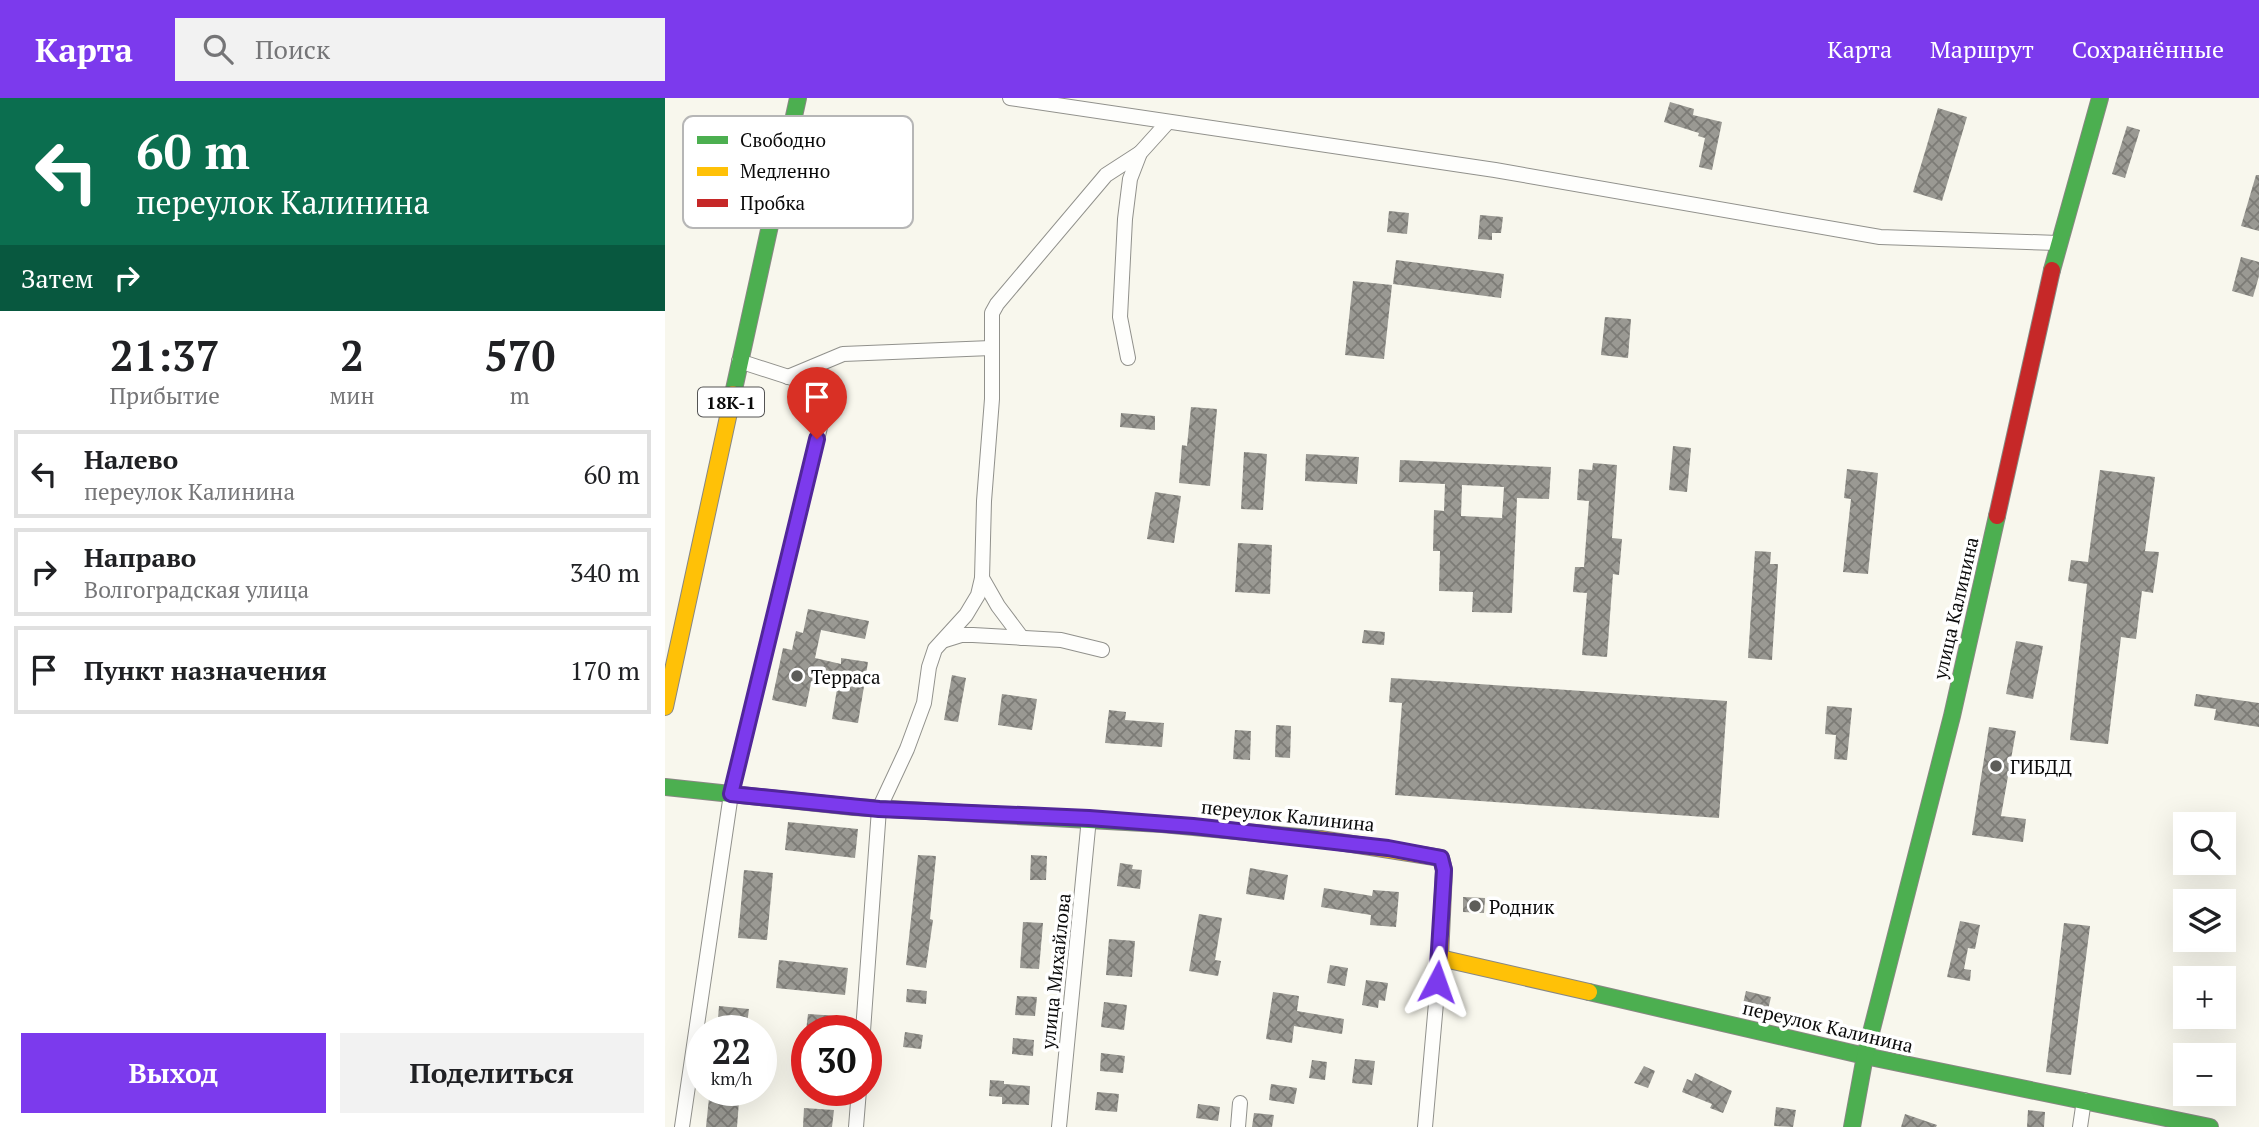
<!DOCTYPE html>
<html lang="ru">
<meta charset="utf-8">
<style>
body{margin:0;font-family:"PT Serif",serif;background:#f2f2f2;color:#202124;height:100vh;display:flex;flex-direction:column;font-size:26px;white-space:nowrap}
*{box-sizing:border-box;margin:0}
p{font-size:23px;color:#757577}
.icon{flex:none;width:38px;height:38px;fill:none;stroke:currentColor;stroke-width:2;stroke-linecap:round;stroke-linejoin:round}
.map{position:relative;flex:1;overflow:hidden}
.details{display:flex;flex-direction:column;background:#fff;width:665px}
.details>*{flex:none}
.hud{background:#0b6e4f;color:#fff;overflow:hidden}
.buttons{position:absolute;left:1508px;top:714px;display:grid;gap:14px}
.buttons a{display:grid;place-items:center;width:63px;height:63px;border-radius:0px;background:#fff;box-shadow:0 7px 28px #0002;font-size:35px}
.speed{position:absolute;left:21px;top:917px;display:flex;gap:14px;font-size:35px;font-weight:700;text-align:center}
.speed>*{display:grid;place-content:center;width:91px;height:91px;border-radius:50%;background:#fff;box-shadow:0 7px 28px #0002;line-height:1}
.speed small{font-size:18px;font-weight:400}
.speed .limit{border:10px solid #d22;background:#fff;color:#111}
.pin{position:absolute;display:grid;place-items:center;width:60px;height:60px;color:#fff;margin:-72px -30px;border-radius:50% 50% 50% 0;rotate:-45deg;box-shadow:0 0 7px #0007}
.pin .icon{rotate:45deg}
.me{position:absolute;width:77px;margin:-38px;rotate:4deg;stroke-linejoin:round;filter:drop-shadow(0 0 5px #0008)}
.turn{display:flex;align-items:center;gap:24px;height:147px;padding:0 21px;font-size:32px}
.turn .icon{width:91px;height:91px;stroke-width:2.5}
.turn b{display:block;font-size:49px;line-height:60px}
.then{display:flex;align-items:center;height:66px;padding:0 21px;background:#0003;gap:14px;font-size:26px}
.eta{display:flex;justify-content:space-evenly;align-items:center;height:119px;text-align:center}
.eta b{font-size:42px;font-weight:700;line-height:49px}
.button{display:flex;gap:14px;margin-top:auto;padding:14px 21px}
.button a{flex:1;height:80px;border-radius:0px;background:#7c3aed;color:#fff;font-size:28px;font-weight:700;line-height:80px;text-align:center}
.button a+a{background:#f2f2f2;color:#202124}
ul{padding:0;list-style:none}
li{display:flex;align-items:center;gap:21px;height:88px;margin:0 14px 10px;padding:0 7px;border:4px solid #e0e0e0;border-radius:0px}
li div{flex:1}
li b{display:block;font-size:26px}
li em{font-style:normal}
header{display:flex;align-items:center;gap:42px;box-sizing:border-box;height:98px;padding:0 35px;background:#7c3aed;color:#fff}
header strong{font-size:33px}
nav{display:flex;gap:38px;margin-inline-start:auto;font-size:24px}
.search{width:490px;height:63px;background:#f2f2f2;display:flex;align-items:center;gap:18px;box-sizing:border-box;padding:0 24px;border-radius:0px;color:#757577;font-size:26px}
main{display:flex;flex:1;min-height:0}
.map>svg:first-child{display:block}
</style>
<header>
<strong>Карта</strong>
<div class="search"><svg class="icon" aria-label="search" viewBox="0 0 24 24"><circle cx="10" cy="10" r="6"/><path d="M15 15l6 6"/></svg>Поиск</div>
<nav><a>Карта</a><a>Маршрут</a><a>Сохранённые</a></nav>
</header>
<main>
<section class="details">
<div class="hud">
<div class="turn"><svg class="icon" aria-label="left" viewBox="0 0 24 24"><path d="M17 20v-9H6M10 6l-5 5 5 5"/></svg><div><b>60 m</b>переулок Калинина</div></div>
<div class="then">Затем<svg class="icon" aria-label="right" viewBox="0 0 24 24"><path d="M7 20v-9h11M14 6l5 5-5 5"/></svg></div>
</div>
<div class="eta">
<div><b>21:37</b><p>Прибытие</p></div>
<div><b>2</b><p>мин</p></div>
<div><b>570</b><p>m</p></div>
</div>
<ul>
<li><svg class="icon" aria-label="left" viewBox="0 0 24 24"><path d="M17 20v-9H6M10 6l-5 5 5 5"/></svg><div><b>Налево</b><p>переулок Калинина</p></div><em>60 m</em></li>
<li><svg class="icon" aria-label="right" viewBox="0 0 24 24"><path d="M7 20v-9h11M14 6l5 5-5 5"/></svg><div><b>Направо</b><p>Волгоградская улица</p></div><em>340 m</em></li>
<li><svg class="icon" aria-label="arrive" viewBox="0 0 24 24"><path d="M6 21V4h12l-3 4 3 4H6"/></svg><div><b>Пункт назначения</b></div><em>170 m</em></li>
</ul>
<div class="button"><a>Выход</a><a>Поделиться</a></div>
</section>
<div class="map">
<svg width="1594" height="1029" viewBox="0 0 1594 1029">
<defs>
<pattern id="building-cross-hatch" width="8" height="8" patternUnits="userSpaceOnUse" patternTransform="scale(1.75)"><rect width="8" height="8" fill="#9a9993"/><path d="M0 0l8 8M0 8l8-8" fill="none" stroke="#7c7b76"/></pattern>
</defs>
<rect width="100%" height="100%" fill="#f8f7ed"/>
<g fill="url(#building-cross-hatch)" fill-rule="evenodd">
<polygon points="1005,4 1029,11 1028,17 1057,24 1047,72 1034,69 1040,40 1033,38 1034,35 999,24"/>
<polygon points="1273,10 1302,19 1277,103 1248,94"/>
<polygon points="1462,28 1475,32 1460,80 1447,76"/>
<polygon points="1591,77 1594,77 1594,133 1576,128"/>
<polygon points="724,113 744,115 742,136 722,134"/>
<polygon points="815,117 838,119 836,135 827,135 827,142 813,141"/>
<polygon points="1576,159 1594,164 1594,178 1588,199 1567,193"/>
<polygon points="731,162 839,176 836,200 728,186"/>
<polygon points="688,183 727,187 719,261 680,257"/>
<polygon points="940,219 966,221 963,260 936,257"/>
<polygon points="526,309 552,311 545,388 514,385 517,347 522,348"/>
<polygon points="456,315 490,318 490,332 455,329"/>
<polygon points="1008,348 1026,350 1022,394 1004,392"/>
<polygon points="579,354 602,356 598,412 576,411"/>
<polygon points="641,356 694,359 692,386 640,383"/>
<path d="M735 362 886 369 884 401 852 400 847 515 807 514 808 494 774 493 775 453H768L769 412 779 413 780 386 734 384ZM797 387 839 389 837 420 796 418Z"/>
<polygon points="928,365 952,367 947,440 957,441 954,477 948,476 942,559 917,557 922,495 908,494 910,469 919,469 924,403 912,402 914,371 927,372"/>
<polygon points="1182,371 1213,375 1203,476 1178,474 1186,401 1179,400"/>
<polygon points="1435,372 1490,379 1480,453 1494,454 1488,495 1477,493 1471,541 1456,539 1443,646 1405,642 1422,486 1403,483 1406,462 1423,464"/>
<polygon points="490,394 516,398 509,445 482,441"/>
<polygon points="573,445 607,447 605,496 570,494"/>
<polygon points="1090,453 1106,454 1105,466 1113,466 1107,562 1083,560"/>
<polygon points="143,511 204,523 200,541 156,532 150,560 176,566 176,560 203,564 193,625 167,621 172,591 146,585 141,609 107,602 118,550 127,552 131,533 138,535"/>
<polygon points="699,532 720,534 719,547 697,545"/>
<polygon points="1351,543 1378,548 1368,601 1341,596"/>
<polygon points="287,577 301,580 293,624 279,622"/>
<polygon points="726,580 1062,603 1054,720 730,697 737,605 724,604"/>
<polygon points="337,596 372,601 367,632 333,627"/>
<polygon points="1531,596 1594,605 1594,629 1549,622 1551,611 1529,608"/>
<polygon points="1162,608 1187,610 1182,662 1169,661 1171,637 1160,636"/>
<polygon points="444,612 461,614 460,622 499,625 497,649 440,645"/>
<polygon points="611,627 626,628 625,660 610,659"/>
<polygon points="1324,629 1351,633 1336,718 1361,721 1358,744 1307,737"/>
<polygon points="570,632 586,633 585,662 568,661"/>
<polygon points="123,724 193,731 190,760 120,752"/>
<polygon points="253,757 271,758 265,821 268,822 261,870 241,867"/>
<polygon points="366,757 382,758 381,782 365,782"/>
<polygon points="455,765 468,767 467,771 477,772 475,791 452,788"/>
<polygon points="585,770 623,777 619,802 581,796"/>
<polygon points="79,772 108,775 102,842 73,840"/>
<polygon points="659,790 707,798 708,792 734,794 731,829 705,827 706,817 656,809"/>
<polygon points="798,799 820,800 819,815 798,814"/>
<polygon points="534,816 557,820 550,862 556,863 553,878 524,873"/>
<polygon points="1295,823 1315,827 1310,851 1303,850 1299,871 1306,872 1305,883 1282,879"/>
<polygon points="358,824 378,825 374,871 355,870"/>
<polygon points="1399,825 1425,828 1406,977 1381,974"/>
<polygon points="444,841 470,843 467,879 441,877"/>
<polygon points="114,862 183,870 180,897 111,890"/>
<polygon points="665,867 683,870 680,888 662,885"/>
<polygon points="701,882 723,885 720,903 714,902 713,910 697,907"/>
<polygon points="242,891 262,893 261,906 241,904"/>
<polygon points="1081,893 1106,899 1101,920 1076,914"/>
<polygon points="608,894 634,898 632,913 679,921 677,936 629,928 627,945 601,941"/>
<polygon points="352,898 372,899 370,918 350,917"/>
<polygon points="439,904 462,907 459,932 436,929"/>
<polygon points="54,908 84,911 81,933 52,933"/>
<polygon points="143,916 174,918 172,933 141,933"/>
<polygon points="240,934 258,937 256,951 238,949"/>
<polygon points="348,940 369,942 368,958 347,956"/>
<polygon points="436,955 460,958 458,975 435,973"/>
<polygon points="690,961 710,963 707,987 687,985"/>
<polygon points="647,962 662,964 660,982 644,980"/>
<polygon points="979,968 990,973 983,990 969,985"/>
<polygon points="1030,975 1067,993 1058,1015 1045,1010 1047,1006 1017,994 1022,981 1027,983"/>
<polygon points="325,982 339,983 339,986 365,988 364,1007 337,1006 337,999 324,998"/>
<polygon points="606,986 632,990 629,1006 604,1002"/>
<polygon points="432,994 454,996 452,1014 430,1012"/>
<polygon points="44,1000 74,1003 72,1029 41,1029"/>
<polygon points="533,1006 555,1009 553,1023 531,1020"/>
<polygon points="1111,1009 1131,1012 1128,1029 1109,1028"/>
<polygon points="139,1010 169,1012 167,1029 138,1029"/>
<polygon points="1363,1012 1380,1014 1379,1029 1362,1029"/>
<polygon points="589,1015 609,1017 607,1029 587,1029"/>
<polygon points="1240,1016 1272,1027 1271,1029 1236,1029"/>
</g>
<g fill="none" stroke-linecap="round" stroke-linejoin="round">
<g stroke="#91918c" stroke-width="16">
<g id="street">
<polyline points="345,0 830,72 1215,139 1393,145"/>
<polyline points="463,260 455,219 460,121 465,81 475,55 503,24"/>
<polyline points="123,279 178,256 326,250"/>
<polyline points="317,480 333,508 357,540"/>
<polyline points="280,542 296,537 308,537 396,542 437,552"/>
<polyline points="198,933 214,711 242,651 259,605 264,569 270,551 301,517 313,497 317,480 319,403 327,301 327,215 332,206 441,77 475,55"/>
<polyline points="17,1029 66,696 164,292 74,263"/>
<polyline points="191,1029 194,992"/>
<polyline points="394,1029 424,720"/>
<polyline points="573,1029 575,1005"/>
<polyline points="760,1029 775,860"/>
<polyline points="1415,1029 1419,1002"/>
</g>
</g>
<g stroke="#888783" stroke-width="18">
<g id="fast">
<polyline points="1387,172 1435,0"/>
<polyline points="68,296 133,0"/>
<polyline points="0,689 189,709 497,726 655,741"/>
<polyline points="924,894 1200,958 1545,1029"/>
<polyline points="1187,1029 1200,958 1287,618 1332,418"/>
</g>
</g>
<g stroke="#888783" stroke-width="18">
<g id="slow">
<polyline points="0,609 68,296"/>
<polyline points="655,741 776,760 779,772 775,860 924,894"/>
</g>
</g>
<g stroke="#888783" stroke-width="18">
<polyline id="jam" points="1332,418 1387,172"/>
</g>
<use href="#street" stroke="#fefefc" stroke-width="14"/>
<use href="#fast" stroke="#4caf50" stroke-width="16"/>
<use href="#slow" stroke="#ffc107" stroke-width="16"/>
<use href="#jam" stroke="#c62828" stroke-width="16"/>
</g>
<g fill="none" stroke-linecap="round" stroke-linejoin="round">
<g stroke="#51269a" stroke-width="18">
<polyline id="route" points="152,341 66,696 214,711 424,720 528,728 723,750 776,760 779,772 772,884"/>
</g>
<use href="#route" stroke="#7c3aed" stroke-width="12"/>
</g>
<g fill="#5d5d59" stroke="#fff" stroke-width="2.5">
<circle cx="132" cy="578" r="7"/>
<circle cx="1331" cy="668" r="7"/>
<circle cx="810" cy="808" r="7"/>
</g>
<g text-anchor="middle" dominant-baseline="central" stroke-width="7" stroke-linejoin="round" paint-order="stroke">
<rect fill="#fff" stroke="#545454" stroke-width="2" x="33" y="289.5" width="66" height="29" rx="5"/>
<g font-size="18" font-weight="bold" fill="#0a0a0a">
<text x="66" y="304">18К-1</text>
</g>
<g font-size="19" fill="#0a0a0a" stroke="#fff">
<text transform="translate(1290 510) rotate(-77)">улица Калинина</text>
<text transform="translate(623 717) rotate(6)">переулок Калинина</text>
<text transform="translate(390 873) rotate(-84)">улица Михайлова</text>
<text transform="translate(1163 928) rotate(13)">переулок Калинина</text>
</g>
<g font-size="19" fill="#0a0a0a" stroke="#fff" text-anchor="start">
<text x="146" y="578">Терраса</text>
<text x="1345" y="668">ГИБДД</text>
<text x="824" y="808">Родник</text>
</g>
</g>
<rect x="18" y="18" width="230" height="112" rx="10" fill="#fff" stroke="#b6b6b6" stroke-width="2"/>
<rect x="32" y="38" width="31" height="8" fill="#4caf50"/>
<rect x="32" y="69" width="31" height="9" fill="#ffc107"/>
<rect x="32" y="101" width="31" height="8" fill="#c62828"/>
<g font-size="19" fill="#0a0a0a">
<text x="75" y="49">Свободно</text>
<text x="75" y="80">Медленно</text>
<text x="75" y="112">Пробка</text>
</g>
</svg>
<div class="buttons">
<a><svg class="icon" aria-label="search" viewBox="0 0 24 24"><circle cx="10" cy="10" r="6"/><path d="M15 15l6 6"/></svg></a>
<a><svg class="icon" aria-label="layers" viewBox="0 0 24 24"><path d="M12 4l9 5-9 5-9-5zM3 14l9 5 9-5"/></svg></a>
<a>+</a>
<a>−</a>
</div>
<div class="speed"><div>22<small>km/h</small></div><div class="limit">30</div></div>
<div class="pin" style="left:152px;top:341px;background:#d93025"><svg class="icon" aria-label="arrive" viewBox="0 0 24 24"><path d="M6 21V4h12l-3 4 3 4H6"/></svg></div>
<svg class="me" style="left:772px;top:884px" viewBox="-20 -20 40 40"><path d="M0-17L14 15 0 8-14 15z" fill="#7c3aed" stroke="#fff" stroke-width="4"/></svg>
</div>
</main>
